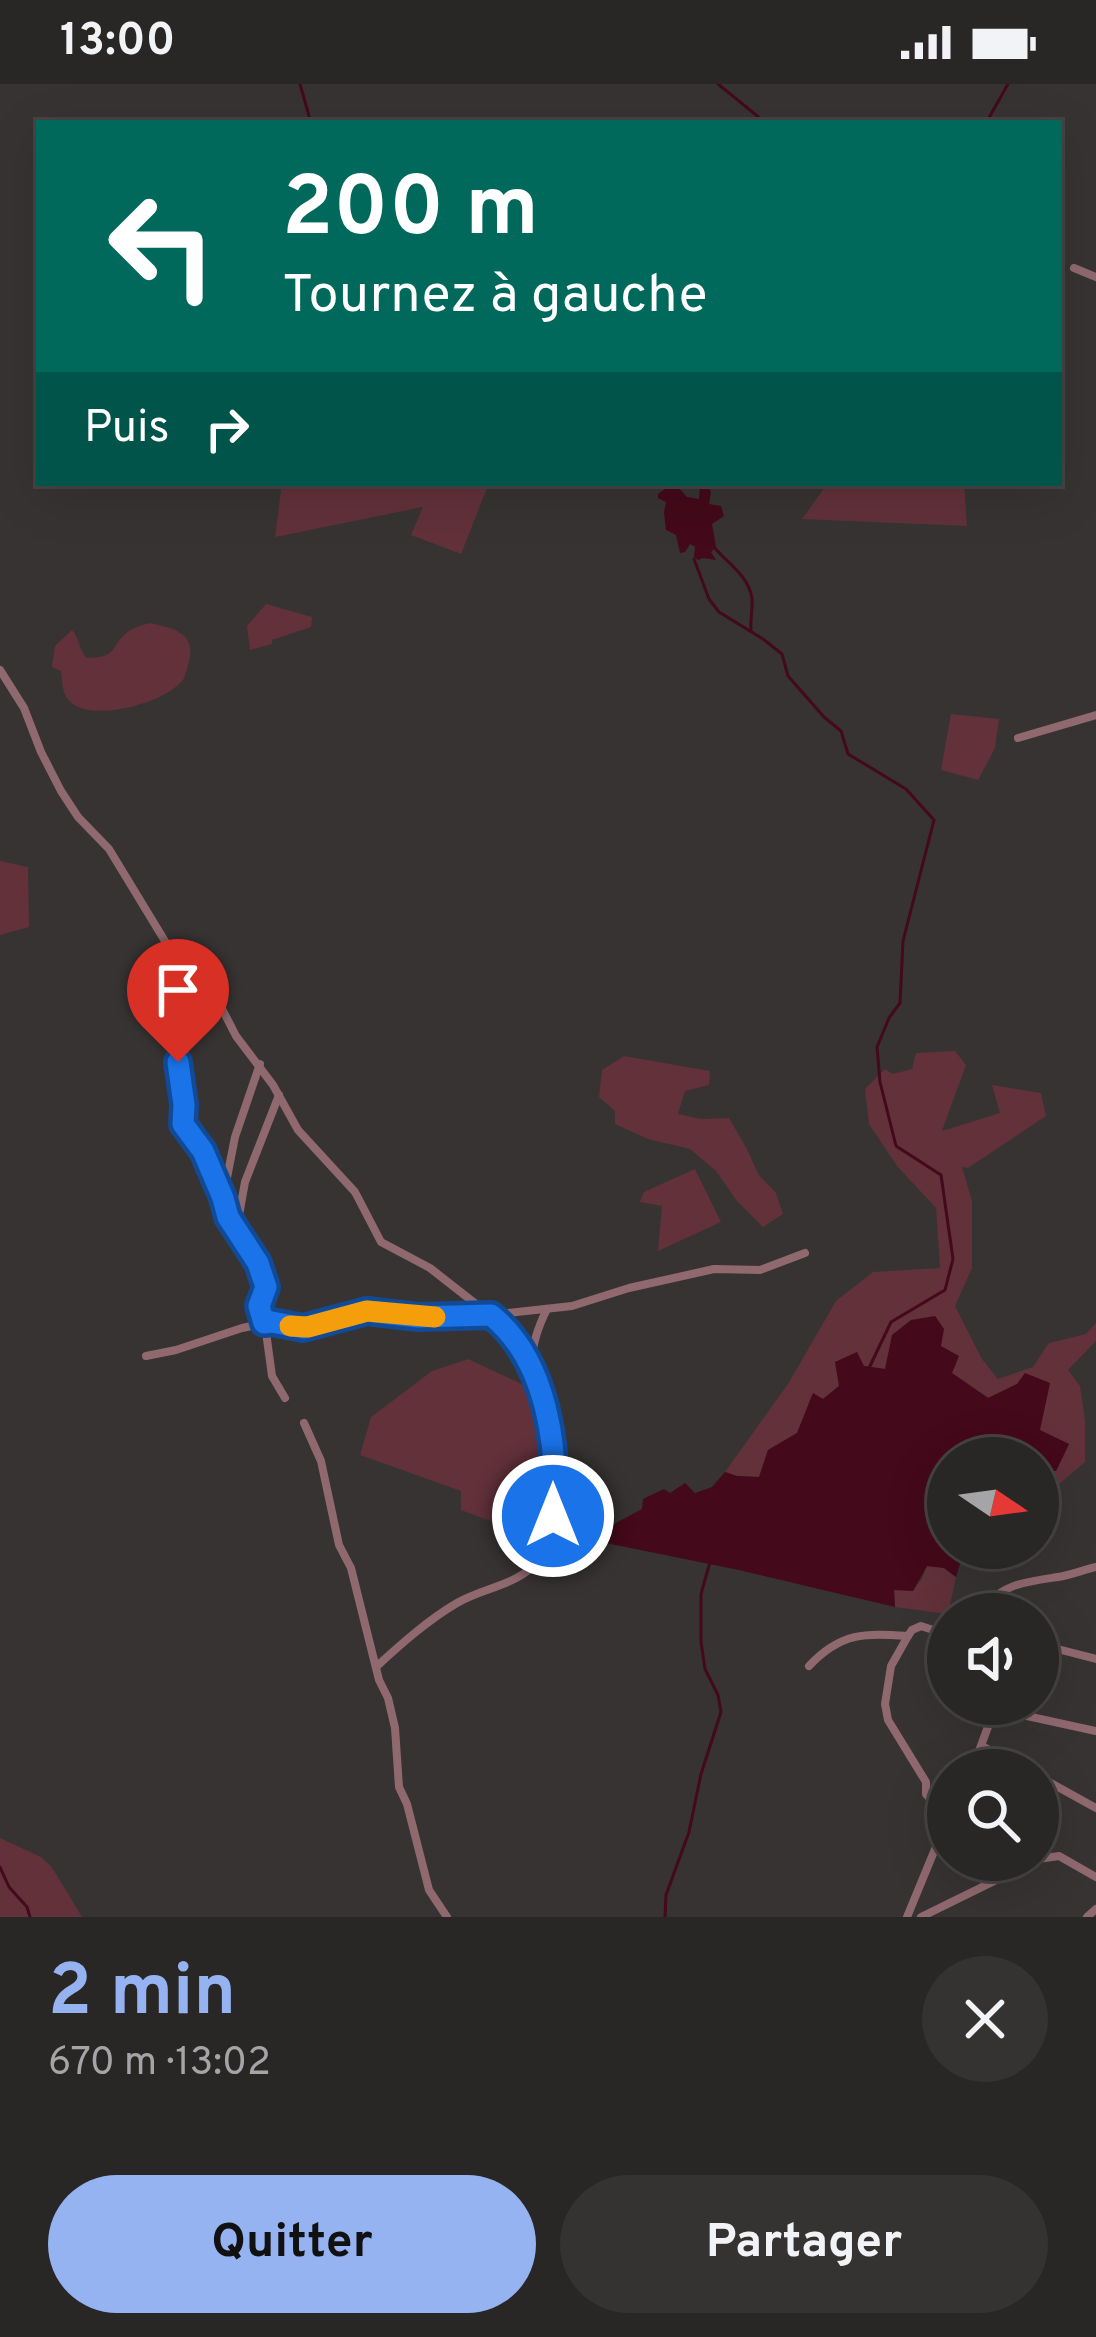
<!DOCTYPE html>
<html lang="fr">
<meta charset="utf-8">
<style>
body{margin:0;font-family:Overpass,sans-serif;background:#353232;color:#f1f3f6;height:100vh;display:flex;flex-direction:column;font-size:45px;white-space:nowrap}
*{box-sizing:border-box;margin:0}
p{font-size:39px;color:#a5a5a7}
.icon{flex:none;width:66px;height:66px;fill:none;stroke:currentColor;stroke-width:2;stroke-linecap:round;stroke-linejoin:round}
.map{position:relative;height:1833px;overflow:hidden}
.panel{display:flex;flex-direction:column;background:#292626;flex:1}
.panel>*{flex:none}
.guide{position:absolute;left:36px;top:36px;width:1026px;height:366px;border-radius:0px;box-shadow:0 12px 48px #0002,0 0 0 3px #454343;background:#00695c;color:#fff;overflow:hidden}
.needle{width:78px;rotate:103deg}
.controls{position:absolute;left:927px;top:1353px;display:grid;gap:24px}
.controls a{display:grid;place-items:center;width:132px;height:132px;border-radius:50%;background:#292626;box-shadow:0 12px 48px #0002,0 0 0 3px #454343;font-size:60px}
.pin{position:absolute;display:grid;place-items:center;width:102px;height:102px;color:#fff;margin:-123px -51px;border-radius:50% 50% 50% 0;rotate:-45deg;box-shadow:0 0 12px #0007}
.pin .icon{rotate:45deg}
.me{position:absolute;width:132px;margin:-66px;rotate:0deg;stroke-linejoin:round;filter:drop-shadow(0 0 9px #0008)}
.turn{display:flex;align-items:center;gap:42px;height:252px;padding:0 48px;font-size:54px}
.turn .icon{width:156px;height:156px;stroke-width:2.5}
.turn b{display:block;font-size:84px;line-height:102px}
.then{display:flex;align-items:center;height:114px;padding:0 48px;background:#0003;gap:24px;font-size:45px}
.round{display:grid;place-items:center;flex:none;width:126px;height:126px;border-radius:63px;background:#353232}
.overview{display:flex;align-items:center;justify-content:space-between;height:204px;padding:0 48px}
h1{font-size:72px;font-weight:700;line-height:90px;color:#95b2f1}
.primary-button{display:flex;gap:24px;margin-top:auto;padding:24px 48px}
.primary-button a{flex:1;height:138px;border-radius:72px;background:#95b2f1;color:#111;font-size:48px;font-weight:700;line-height:138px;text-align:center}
.primary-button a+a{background:#353232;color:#f1f3f6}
.status{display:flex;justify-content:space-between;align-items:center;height:84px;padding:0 60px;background:#292626;direction:ltr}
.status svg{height:33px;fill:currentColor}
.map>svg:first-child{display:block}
</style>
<div class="status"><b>13:00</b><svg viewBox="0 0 49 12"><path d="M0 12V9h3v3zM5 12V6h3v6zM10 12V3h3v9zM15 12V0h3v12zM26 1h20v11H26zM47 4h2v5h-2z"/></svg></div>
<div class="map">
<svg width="1096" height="1833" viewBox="0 0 1096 1833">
<rect width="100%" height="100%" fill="#373333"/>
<g fill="#62313a">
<polygon points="282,399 489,399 461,470 411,451 423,423 275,453"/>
<polygon points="828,399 964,399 967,442 802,435"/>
<polygon points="266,520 312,533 311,543 272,556 272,560 250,566 247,542"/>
<path d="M149 539C178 545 199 550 187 585 184 594 185 595 178 601 159 620 85 641 67 614 62 607 62 595 61 587L52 583 55 562 72 546C80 555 79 567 87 574 121 573 108 562 129 547 133 544 143 541 149 539Z"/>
<polygon points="951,630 999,635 995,664 978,696 941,686"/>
<polygon points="0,777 28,783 29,843 0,851"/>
<polygon points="955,967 966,981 942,1047 1000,1029 992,1001 1041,1009 1046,1032 968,1084 962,1083 972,1117 972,1184 955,1222 982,1275 998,1295 1033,1283 1049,1259 1086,1250 1096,1239 1096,1257 1068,1286 1080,1302 1085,1336 1085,1378 1038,1418 1038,1386 1056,1387 1069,1360 1039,1347 1041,1332 1017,1300 989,1314 951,1289 956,1280 886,1285 864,1282 823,1315 813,1310 797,1349 768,1366 759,1393 737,1392 725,1388 788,1300 836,1217 873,1188 940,1184 936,1124 897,1082 869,1040 865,1005 885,985 893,990 912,985 916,969"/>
<polygon points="624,972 710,987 709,1001 685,1007 678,1030 701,1035 729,1034 747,1065 758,1090 776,1109 783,1130 763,1143 737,1117 716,1087 690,1065 648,1055 615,1040 615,1027 599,1013 602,986"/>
<polygon points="695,1085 721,1138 658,1167 662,1122 640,1118 644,1108"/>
<polygon points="468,1275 539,1308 554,1379 547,1458 461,1426 461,1407 360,1371 371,1333 432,1287"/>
<polygon points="927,1482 944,1484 956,1493 948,1530 895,1523 894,1506 913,1506 922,1495"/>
<polygon points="0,1754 41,1773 51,1782 82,1833 0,1833"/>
</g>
<g fill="#44091a">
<polygon points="706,399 711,408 709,420 721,422 724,432 712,440 716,463 711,468 716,476 703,474 698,476 694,473 695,463 690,460 685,468 680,469 676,451 666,446 664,428 666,418 658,414 658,410 669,402 677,402 687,413 699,415 700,400"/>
<polygon points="935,1232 944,1245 941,1262 959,1272 952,1289 988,1314 1017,1300 1025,1289 1050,1299 1040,1346 1069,1360 1056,1387 1038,1386 1038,1374 948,1374 948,1464 965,1464 956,1493 944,1484 927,1482 913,1507 894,1506 895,1523 739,1486 586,1455 642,1425 643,1415 664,1405 670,1409 685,1399 695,1409 712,1403 725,1388 737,1392 759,1393 768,1366 797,1349 813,1309 823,1315 839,1302 835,1278 857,1268 864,1282 885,1285 892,1251 911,1236"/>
</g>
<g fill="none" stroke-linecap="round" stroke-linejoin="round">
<g stroke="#44091a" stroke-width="3">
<polyline points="300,0 311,39"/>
<polyline points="718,0 766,39"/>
<polyline points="986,39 1008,0"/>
<path d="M714 463C728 480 748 491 752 514 753 524 750 535 751 546"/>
<polyline points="694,475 709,515 719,528 763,555 782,570 788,592 824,633 841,647 848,670 906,705 934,736 903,857 900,919 889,934 877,963 880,998 896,1062 941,1091 953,1175 945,1206 891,1238 869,1284"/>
<polyline points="0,1783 9,1803 27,1823 30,1833"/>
<polyline points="665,1833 666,1811 689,1748 701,1690 721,1628 718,1611 705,1585 701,1558 701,1510 710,1478"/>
</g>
<g stroke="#90696f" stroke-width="8">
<polyline points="1074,184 1096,193"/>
<polyline points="0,586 24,624 41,668 61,707 78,733 109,765 188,895 199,906 218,917 236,952 273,1001 298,1046 355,1108 381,1158 430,1184 504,1242 513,1251 531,1284"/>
<polyline points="1018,654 1096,631"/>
<polyline points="178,978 184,1021 183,1040 203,1067 223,1114"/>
<polyline points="260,980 235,1053 223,1114 228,1133 255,1173 265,1198 259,1225 266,1248 272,1292 285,1314"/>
<polyline points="237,1142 245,1098 279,1011"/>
<polyline points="146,1272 176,1266 242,1244 272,1238 303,1243 364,1228 419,1233 472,1233 572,1222 629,1204 714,1185 760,1186 805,1169"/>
<polyline points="304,1339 321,1377 339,1461 351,1484 379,1596 388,1614 395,1644 399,1703 407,1720 429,1806 447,1833"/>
<path d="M984 1530C994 1500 1031 1497 1058 1493 1071 1491 1083 1486 1096 1483"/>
<polyline points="908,1552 891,1582 885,1620 888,1636 926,1698 926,1710 948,1735"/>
<polyline points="1038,1560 1096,1575"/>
<path d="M809 1582C841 1548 865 1549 908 1552L912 1546 921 1542 948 1551"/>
<path d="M376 1583C401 1560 428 1536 457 1519 484 1503 517 1502 538 1477 565 1448 554 1358 544 1323 540 1308 531 1293 532 1278 532 1260 539 1241 547 1225"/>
<polyline points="995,1625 1096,1647"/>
<polyline points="982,1662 1026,1686"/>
<polyline points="972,1686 996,1621"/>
<polyline points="1038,1692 1096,1724"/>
<polyline points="928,1711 948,1714"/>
<polyline points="1038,1775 1059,1772 1096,1793"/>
<polyline points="971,1776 986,1800"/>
<polyline points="907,1833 947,1736"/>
<polyline points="921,1833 1037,1776"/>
<polyline points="1087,1833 1096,1825"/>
</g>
</g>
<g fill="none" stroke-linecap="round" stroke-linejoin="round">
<g stroke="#114b97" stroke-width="30">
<path id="route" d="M178 978 184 1021 183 1040 203 1067 223 1114 228 1133 258 1179 266 1203 259 1222 264 1239 272 1238 303 1244 367 1227 418 1233 491 1231C547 1276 559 1365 553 1432"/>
</g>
<use href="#route" stroke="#1a73e8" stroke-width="21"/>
<polyline stroke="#f59e0b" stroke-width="21" points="290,1242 308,1243 367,1227 435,1233"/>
</g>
</svg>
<div class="controls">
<a><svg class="needle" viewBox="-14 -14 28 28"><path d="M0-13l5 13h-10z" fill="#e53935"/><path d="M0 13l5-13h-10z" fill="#a5a5a7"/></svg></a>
<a><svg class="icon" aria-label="sound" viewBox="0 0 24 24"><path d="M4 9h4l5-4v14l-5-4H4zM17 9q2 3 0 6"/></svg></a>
<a><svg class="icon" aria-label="search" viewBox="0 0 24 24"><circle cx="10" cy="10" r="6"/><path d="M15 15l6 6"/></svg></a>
</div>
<div class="pin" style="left:178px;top:978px;background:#d93025"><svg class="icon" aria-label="arrive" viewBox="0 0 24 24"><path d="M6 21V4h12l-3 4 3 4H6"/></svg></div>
<svg class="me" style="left:553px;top:1432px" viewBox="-20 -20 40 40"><circle r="17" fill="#1a73e8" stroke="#fff" stroke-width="3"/><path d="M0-11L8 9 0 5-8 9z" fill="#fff"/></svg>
<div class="guide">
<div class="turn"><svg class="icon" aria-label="left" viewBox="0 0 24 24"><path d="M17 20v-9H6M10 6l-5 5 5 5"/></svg><div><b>200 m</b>Tournez à gauche</div></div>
<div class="then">Puis<svg class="icon" aria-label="right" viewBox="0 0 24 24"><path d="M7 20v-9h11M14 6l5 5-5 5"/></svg></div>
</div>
</div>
<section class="panel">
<div class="overview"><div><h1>2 min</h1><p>670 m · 13:02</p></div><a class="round"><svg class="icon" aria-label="close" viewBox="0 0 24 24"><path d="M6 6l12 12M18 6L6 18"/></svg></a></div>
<div class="primary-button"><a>Quitter</a><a>Partager</a></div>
</section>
